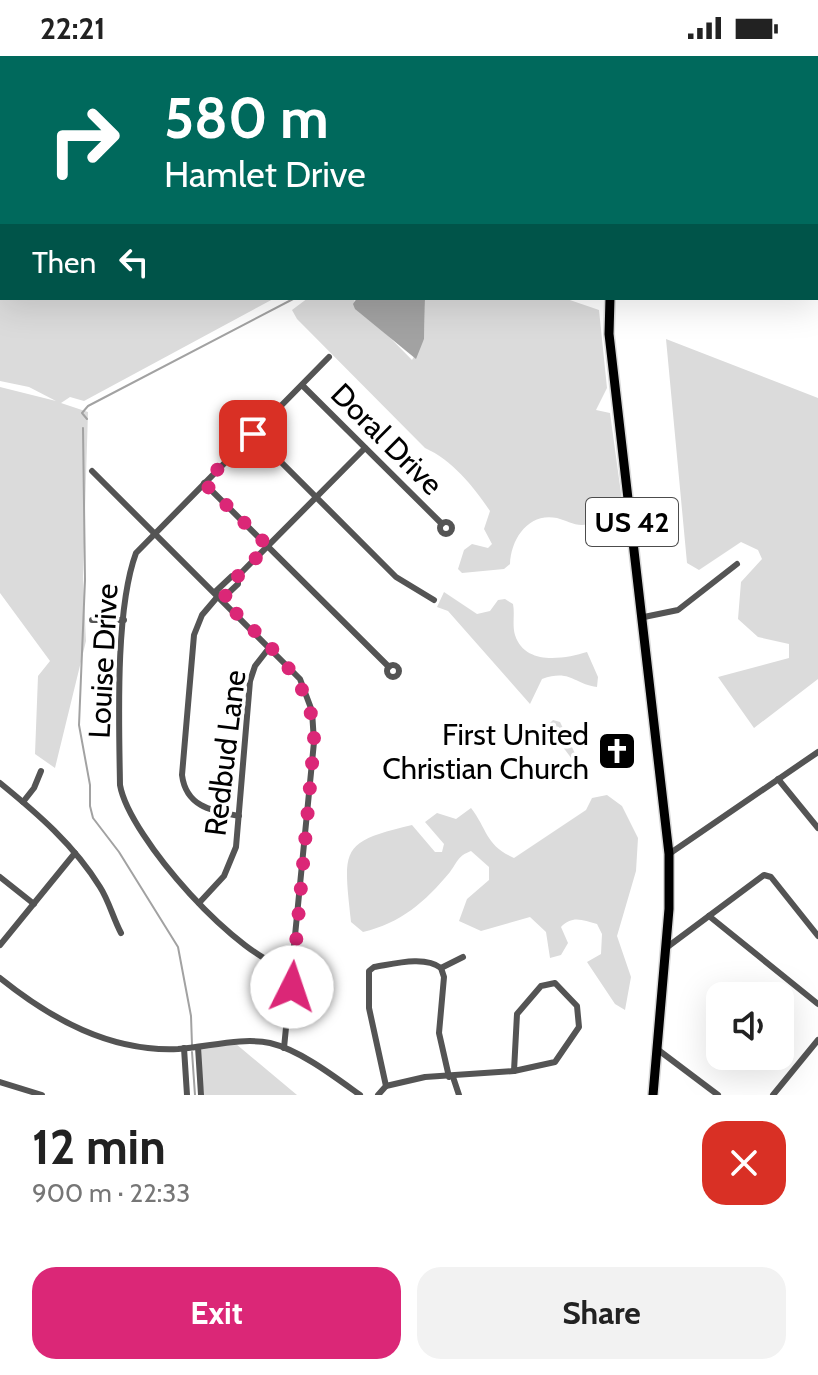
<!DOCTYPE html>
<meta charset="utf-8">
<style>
body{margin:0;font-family:Cabin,sans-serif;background:#f2f2f2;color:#222;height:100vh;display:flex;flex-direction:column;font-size:30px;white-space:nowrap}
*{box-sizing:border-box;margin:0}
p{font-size:26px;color:#767676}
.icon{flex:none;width:44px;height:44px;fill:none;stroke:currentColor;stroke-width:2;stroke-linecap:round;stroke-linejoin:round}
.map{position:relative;height:1039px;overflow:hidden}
.details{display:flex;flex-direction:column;background:#fff;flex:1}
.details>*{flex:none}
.guide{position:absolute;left:0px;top:0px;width:818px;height:244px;box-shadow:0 8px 32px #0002;background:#00695c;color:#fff;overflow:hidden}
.fabs{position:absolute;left:706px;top:926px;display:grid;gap:16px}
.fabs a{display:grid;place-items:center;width:88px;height:88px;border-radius:16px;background:#fff;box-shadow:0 8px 32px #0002;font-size:40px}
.pin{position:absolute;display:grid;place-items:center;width:68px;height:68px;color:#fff;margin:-34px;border-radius:16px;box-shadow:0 4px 12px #0006}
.me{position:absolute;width:88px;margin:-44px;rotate:4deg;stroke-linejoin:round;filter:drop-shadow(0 0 6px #0008)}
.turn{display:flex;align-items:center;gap:28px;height:168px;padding:0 32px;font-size:36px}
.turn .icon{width:104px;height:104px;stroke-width:2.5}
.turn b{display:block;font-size:56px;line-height:68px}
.then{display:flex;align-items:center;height:76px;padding:0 32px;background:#0003;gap:16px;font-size:30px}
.round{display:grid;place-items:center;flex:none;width:84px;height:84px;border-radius:24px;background:#f2f2f2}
.overview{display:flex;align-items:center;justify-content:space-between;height:136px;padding:0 32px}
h1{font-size:48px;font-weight:700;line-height:60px}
.button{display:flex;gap:16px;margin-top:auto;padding:16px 32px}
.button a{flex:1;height:92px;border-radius:24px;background:#db2777;color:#fff;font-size:32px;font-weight:700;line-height:92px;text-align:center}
.button a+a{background:#f2f2f2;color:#222}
.status{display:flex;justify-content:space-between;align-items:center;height:56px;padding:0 40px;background:#fff;direction:ltr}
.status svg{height:22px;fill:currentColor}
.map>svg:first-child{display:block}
</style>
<div class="status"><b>22:21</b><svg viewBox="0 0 49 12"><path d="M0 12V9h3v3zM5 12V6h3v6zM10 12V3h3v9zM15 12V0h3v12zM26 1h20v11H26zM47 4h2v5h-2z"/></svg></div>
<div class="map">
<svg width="818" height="1039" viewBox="0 0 818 1039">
<rect width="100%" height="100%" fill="#fff"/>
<g fill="#dbdbdb">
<polygon points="0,0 168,0 2,2 2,80"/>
<polygon points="0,126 2,242 275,242 84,345 70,341 61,347 88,356 83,520 86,585 55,712 35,698 38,620 50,605 0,537 0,331 56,345 29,331 0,325"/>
<path d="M308 242H357L354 245 412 304 424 283 425 242H564L599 254 607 332 596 354 610 357 624 459C613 464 594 468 582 469 573 469 565 464 557 462 529 456 511 482 510 508L504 513 462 517 458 513 464 494 472 488 488 492 492 488 484 473 490 455C474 431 452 404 425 392L297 263 292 254Z"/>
<polygon points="666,283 818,342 818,623 754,672 718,621 789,602 789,588 758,581 738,563 741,526 762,503 758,494 741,486 699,514 687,507"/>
<path d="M444 536 477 558 490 555 498 544 505 543 513 548C515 558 512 569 515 579 525 610 564 603 587 596L598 621 597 631C573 628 571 613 542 623L530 648 448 555 437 551Z"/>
<polygon points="553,664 560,666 579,706 575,707 547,670"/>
<path d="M607 739 622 750 638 782 636 815 617 880 631 921 625 954 615 948 587 906 601 898 602 878 597 868C583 864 572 859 561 871L568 887 561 899 550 902 546 876 530 861 481 875 459 865 467 843 489 824V811L471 795C458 800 458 805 450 816 425 846 401 867 363 876L351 866C343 792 340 786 412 769L435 796H442L444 788 425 766 437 757 456 763 471 752C488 774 485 789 514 802L586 754 592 742Z"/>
<polygon points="236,988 297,1039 204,1039 198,991"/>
</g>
<polygon fill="#a2a2a2" points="357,242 425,242 424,283 416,303 355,253 353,248"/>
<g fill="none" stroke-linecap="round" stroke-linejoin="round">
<g stroke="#a2a2a2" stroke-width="2">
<polyline points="119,2 119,0"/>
<polyline points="729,2 738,2"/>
<polyline points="744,2 746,2"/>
<polyline points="756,2 759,0"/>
<polyline points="87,363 82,357 88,350 295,242"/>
<polyline points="83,372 85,524 79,669 90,729 90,750 93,762 119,796 178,891 191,960 192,989"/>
<polyline points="192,996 195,1039"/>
</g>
<g stroke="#dbdbdb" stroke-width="12">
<g id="primary">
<polyline points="635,2 635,0"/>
<polyline points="610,242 609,278 669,798 669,853 653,1039"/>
</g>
</g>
<g stroke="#545454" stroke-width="6">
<polyline points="0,97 2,94"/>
<polyline points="0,104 2,105"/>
<polyline points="302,329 442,468"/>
<polyline points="253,378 396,521 434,544"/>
<polyline points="92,415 300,623 312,655 314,686 284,992"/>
<polyline points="204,427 389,611"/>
<circle cx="446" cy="472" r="6"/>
<polyline points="215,536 232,520 238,520 365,392"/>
<path d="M219 539 202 559 194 579 182 719C186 751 212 755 239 760"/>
<polyline points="222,543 238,528 238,520"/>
<polyline points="644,561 678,554 737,508"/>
<polyline points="92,564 124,564"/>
<circle cx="393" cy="615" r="6"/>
<polyline points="778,723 818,772"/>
<path d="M0 727C38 758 74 789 100 831 109 845 113 862 121 877"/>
<polyline points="23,746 34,732 41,715"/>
<polyline points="669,798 818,696"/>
<polyline points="0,821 34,848"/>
<polyline points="199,847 224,820 236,791 250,625 255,610 269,592"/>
<polyline points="709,860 818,948"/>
<polyline points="0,889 75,797"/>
<polyline points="666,892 764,819 771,821 818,880"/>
<polyline points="441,912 444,921 439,977 449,1021"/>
<polyline points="441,912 463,901"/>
<path d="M293 914C240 906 129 781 120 729 119 665 115 554 136 497L329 301"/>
<path d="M0 922C51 963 110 996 178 993 208 991 241 981 270 987 300 994 335 1021 360 1039"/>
<polygon points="555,927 577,950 579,971 555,1006 514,1015 517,958 541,930"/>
<polyline points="198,991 201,1039"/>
<polyline points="184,992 187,1039"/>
<polyline points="657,993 718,1039"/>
<polyline points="453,1021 459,1039"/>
<polyline points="0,1026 42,1039"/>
<polyline points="386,1030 425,1021 514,1015"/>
<path d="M378 1039 386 1030 369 952V915L374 911C393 908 425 899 441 912"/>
<polyline points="773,1039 818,984"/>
</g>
<use href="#primary" stroke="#000" stroke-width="9"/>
</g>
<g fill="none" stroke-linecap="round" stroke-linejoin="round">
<path stroke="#db2777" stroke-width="14" stroke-dasharray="0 25.2" d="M253 378 204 427 268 490 238 520V528L222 543C264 587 315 621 314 686L292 931"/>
</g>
<defs>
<g id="church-square" transform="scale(2)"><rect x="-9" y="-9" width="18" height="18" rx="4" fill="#000" stroke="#fff"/><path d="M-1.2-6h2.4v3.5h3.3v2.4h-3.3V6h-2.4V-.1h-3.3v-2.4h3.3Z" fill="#fff"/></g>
</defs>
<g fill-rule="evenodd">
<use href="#church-square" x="617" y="695"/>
</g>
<g text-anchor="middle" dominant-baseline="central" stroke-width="7" stroke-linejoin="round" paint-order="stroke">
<rect fill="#fff" stroke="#4c4c4c" stroke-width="2" x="586" y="442" width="92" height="48" rx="6"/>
<g font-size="28" font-weight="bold" fill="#000">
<text x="632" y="466">US 42</text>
</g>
<g font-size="30" fill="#000" stroke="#fff">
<text transform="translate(387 383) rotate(45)">Doral Drive</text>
<text transform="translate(103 605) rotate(-87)">Louise Drive</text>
<text transform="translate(225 697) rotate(-83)">Redbud Lane</text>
</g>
<g font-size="30" fill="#000" stroke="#fff" text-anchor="end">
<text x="589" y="678">First United<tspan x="589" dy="34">Christian Church</tspan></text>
</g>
</g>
</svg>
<div class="fabs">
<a><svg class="icon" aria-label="sound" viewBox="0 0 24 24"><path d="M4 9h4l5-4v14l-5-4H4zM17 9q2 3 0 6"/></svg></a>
</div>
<div class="pin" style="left:253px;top:378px;background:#d93025"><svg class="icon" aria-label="arrive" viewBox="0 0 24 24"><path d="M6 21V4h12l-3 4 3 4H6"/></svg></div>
<svg class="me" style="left:292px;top:931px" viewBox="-20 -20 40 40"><circle r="19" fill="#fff"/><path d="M0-13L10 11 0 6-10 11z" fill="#db2777"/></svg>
<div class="guide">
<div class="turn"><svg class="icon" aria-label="right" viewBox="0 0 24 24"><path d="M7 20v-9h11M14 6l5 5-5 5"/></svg><div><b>580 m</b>Hamlet Drive</div></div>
<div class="then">Then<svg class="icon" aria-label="left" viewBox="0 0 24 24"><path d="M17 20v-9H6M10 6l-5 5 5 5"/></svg></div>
</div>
</div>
<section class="details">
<div class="overview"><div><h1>12 min</h1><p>900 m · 22:33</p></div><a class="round" style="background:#d93025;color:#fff"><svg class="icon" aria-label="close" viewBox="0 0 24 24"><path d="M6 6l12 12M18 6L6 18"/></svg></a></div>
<div class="button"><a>Exit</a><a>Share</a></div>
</section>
